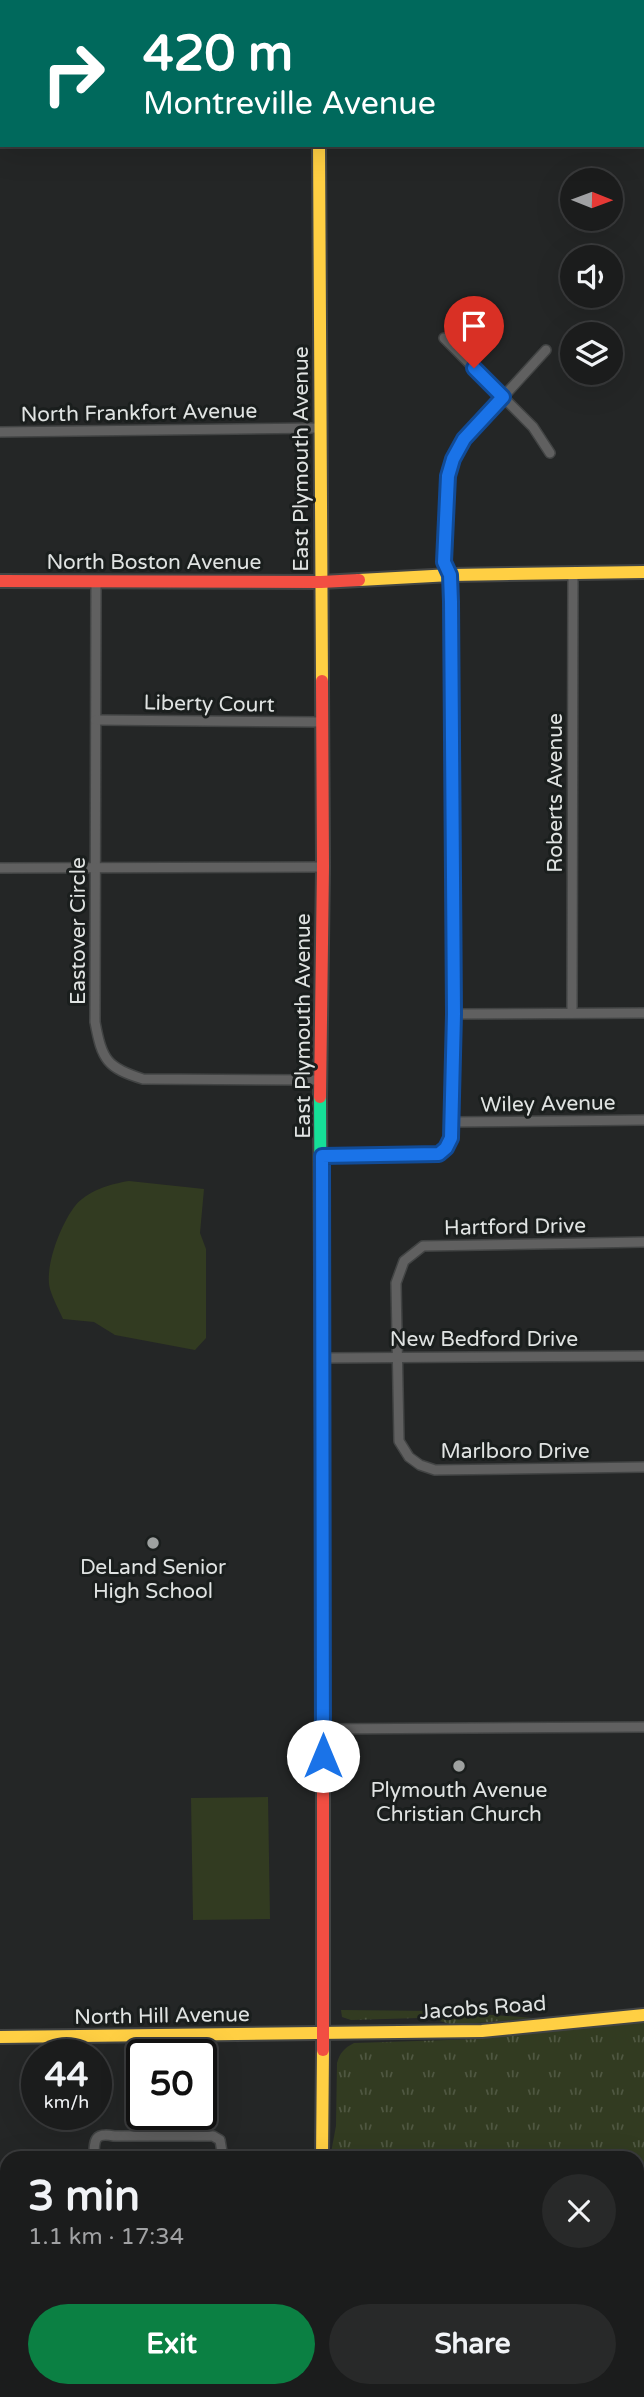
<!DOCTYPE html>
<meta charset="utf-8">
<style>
body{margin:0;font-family:"Varela Round",sans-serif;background:#282929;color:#f1f3f6;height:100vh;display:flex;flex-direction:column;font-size:26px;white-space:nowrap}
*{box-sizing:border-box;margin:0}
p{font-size:23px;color:#a0a1a3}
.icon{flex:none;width:38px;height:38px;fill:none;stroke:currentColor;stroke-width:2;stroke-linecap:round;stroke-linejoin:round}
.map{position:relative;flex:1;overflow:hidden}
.details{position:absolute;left:0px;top:2151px;width:644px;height:247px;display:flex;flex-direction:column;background:#1b1c1c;border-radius:21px 21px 0 0;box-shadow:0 7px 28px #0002,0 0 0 2px #393a3b}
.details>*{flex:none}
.hud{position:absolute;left:0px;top:0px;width:644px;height:147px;box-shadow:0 7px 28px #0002,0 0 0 2px #393a3b;background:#00695c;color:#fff;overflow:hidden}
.needle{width:46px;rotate:91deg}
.fabs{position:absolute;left:560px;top:168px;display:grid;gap:14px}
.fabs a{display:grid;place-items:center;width:63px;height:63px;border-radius:50%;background:#1b1c1c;box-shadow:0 7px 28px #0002,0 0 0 2px #393a3b;font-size:35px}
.speed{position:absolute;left:21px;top:2039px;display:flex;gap:14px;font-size:35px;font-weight:700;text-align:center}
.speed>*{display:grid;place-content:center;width:91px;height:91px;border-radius:50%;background:#1b1c1c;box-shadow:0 7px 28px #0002,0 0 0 2px #393a3b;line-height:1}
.speed small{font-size:18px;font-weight:400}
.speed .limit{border:4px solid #111;border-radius:10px;background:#fff;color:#111}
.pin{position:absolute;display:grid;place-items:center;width:60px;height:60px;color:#fff;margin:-72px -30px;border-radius:50% 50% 50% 0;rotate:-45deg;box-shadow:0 0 7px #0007}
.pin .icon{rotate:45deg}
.me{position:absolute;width:77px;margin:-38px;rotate:0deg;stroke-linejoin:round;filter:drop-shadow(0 0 5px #0008)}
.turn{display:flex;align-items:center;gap:24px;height:147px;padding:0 28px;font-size:32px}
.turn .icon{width:91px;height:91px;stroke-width:2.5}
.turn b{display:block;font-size:49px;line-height:60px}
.round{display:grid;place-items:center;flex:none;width:74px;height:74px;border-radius:37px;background:#282929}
.overview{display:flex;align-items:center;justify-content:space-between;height:119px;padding:0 28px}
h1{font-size:42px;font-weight:700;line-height:52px}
.action{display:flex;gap:14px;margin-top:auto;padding:14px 28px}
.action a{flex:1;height:80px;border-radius:42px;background:#0b8043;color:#fff;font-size:28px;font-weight:700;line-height:80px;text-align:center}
.action a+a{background:#282929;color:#f1f3f6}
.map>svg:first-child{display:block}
</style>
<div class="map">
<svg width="644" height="2397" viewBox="0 0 644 2397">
<defs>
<pattern id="grass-tufts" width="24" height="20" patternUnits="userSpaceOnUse" patternTransform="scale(1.75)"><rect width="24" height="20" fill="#323b21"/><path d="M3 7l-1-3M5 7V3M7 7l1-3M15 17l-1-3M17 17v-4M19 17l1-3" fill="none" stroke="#4f5741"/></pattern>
</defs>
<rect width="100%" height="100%" fill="#242626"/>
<g fill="url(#grass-tufts)">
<polygon points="341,2010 437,2011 535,2018 453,2025 433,2019 419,2018 351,2020 342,2017"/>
<path d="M613 2021 644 2022V2397H271L275 2390H637V2158H330L336 2126 337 2063C340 2053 344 2048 354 2043L480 2039Z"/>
</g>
<g fill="#323b21">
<path d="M129 1181 204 1189 200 1233 206 1249V1338L195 1350 115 1335 94 1322 63 1319C59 1310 53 1299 50 1289 44 1267 61 1224 75 1206 87 1191 110 1184 129 1181Z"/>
<polygon points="268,1797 270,1919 193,1920 191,1798"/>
</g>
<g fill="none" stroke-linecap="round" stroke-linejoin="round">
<g stroke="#424444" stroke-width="12">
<g id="street">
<polyline points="444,338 533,427 550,453"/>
<polyline points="0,432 320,428"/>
<path d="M96 581 95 1022C102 1060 107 1068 143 1079L320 1080"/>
<polyline points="96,720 322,722"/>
<polyline points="0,868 323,867"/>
<polyline points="572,1013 573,573"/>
<polyline points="454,1014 644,1013"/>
<polyline points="452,1122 644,1120"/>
<polyline points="322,1156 439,1154 447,1148 451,1138 454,1014 451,575 444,562 448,476 453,459 464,440 546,350"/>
<polyline points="644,1242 423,1246 404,1261 396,1283 399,1441 409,1457 420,1465 435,1470 644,1467"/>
<polyline points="323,1358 644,1356"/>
<polyline points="323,1729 644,1727"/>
<path d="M94 2158C94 2140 94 2132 114 2136H213L220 2140 223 2158"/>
<polyline points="0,2361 7,2360"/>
<polyline points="177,2397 171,2392 192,2397"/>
</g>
</g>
<g stroke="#424444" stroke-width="16">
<g id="fast">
<polyline points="350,2 451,0"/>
<polyline points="320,1097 323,1633"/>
<polyline points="265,2397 269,2390"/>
</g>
</g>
<g stroke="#424444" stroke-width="16">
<g id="slow">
<polyline points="318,0 318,2"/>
<polyline points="0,3 2,3"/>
<polyline points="319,145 322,681"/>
<polyline points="359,580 451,575 644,572"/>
<polyline points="0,2037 482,2031 644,2015"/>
<polyline points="322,2158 323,2050"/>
</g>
</g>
<g stroke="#424444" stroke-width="16">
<g id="jam">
<polyline points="0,581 321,582 359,580"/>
<polyline points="320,1097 323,867 322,681"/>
<polyline points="323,2050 323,1633"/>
</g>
</g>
<use href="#street" stroke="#606060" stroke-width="9"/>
<use href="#fast" stroke="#16e098" stroke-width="12"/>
<use href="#slow" stroke="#ffcf43" stroke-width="12"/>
<use href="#jam" stroke="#f24e42" stroke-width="12"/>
</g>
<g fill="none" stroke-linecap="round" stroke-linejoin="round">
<g stroke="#114b97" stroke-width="18">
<polyline id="route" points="323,1756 322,1156 439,1154 446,1148 451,1138 454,1014 451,602 450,575 444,562 448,476 453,459 464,439 503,397 474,368"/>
</g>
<use href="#route" stroke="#1a73e8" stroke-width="12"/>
</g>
<g fill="#9ea1a0" stroke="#1a1e1d" stroke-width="2.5">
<circle cx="153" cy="1543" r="7"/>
<circle cx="459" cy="1766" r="7"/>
</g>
<g text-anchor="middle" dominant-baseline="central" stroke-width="6" stroke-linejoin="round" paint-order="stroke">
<g font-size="21" fill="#e0e3e2" stroke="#1a1e1d">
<text transform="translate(139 413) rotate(-1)">North Frankfort Avenue</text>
<text transform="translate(301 459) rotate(-90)">East Plymouth Avenue</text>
<text x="154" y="562">North Boston Avenue</text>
<text transform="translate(209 704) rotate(1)">Liberty Court</text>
<text transform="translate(555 793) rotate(-90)">Roberts Avenue</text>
<text transform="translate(78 931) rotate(-90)">Eastover Circle</text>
<text transform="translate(303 1026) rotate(-90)">East Plymouth Avenue</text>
<text transform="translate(548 1104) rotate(-1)">Wiley Avenue</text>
<text transform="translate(515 1227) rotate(-1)">Hartford Drive</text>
<text x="484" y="1339">New Bedford Drive</text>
<text x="515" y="1451">Marlboro Drive</text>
<text transform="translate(483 2008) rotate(-4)">Jacobs Road</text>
<text transform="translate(162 2016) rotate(-1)">North Hill Avenue</text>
</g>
<g font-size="21" fill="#e0e3e2" stroke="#1a1e1d">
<text x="153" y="1567">DeLand Senior<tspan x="153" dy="24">High School</tspan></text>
<text x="459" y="1790">Plymouth Avenue<tspan x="459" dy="24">Christian Church</tspan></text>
</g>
</g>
</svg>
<div class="fabs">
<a><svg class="needle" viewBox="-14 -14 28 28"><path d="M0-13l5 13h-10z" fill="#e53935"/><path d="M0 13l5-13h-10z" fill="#a0a1a3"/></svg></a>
<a><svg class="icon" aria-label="sound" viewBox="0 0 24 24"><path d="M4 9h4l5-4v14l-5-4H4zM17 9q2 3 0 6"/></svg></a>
<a><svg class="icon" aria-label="layers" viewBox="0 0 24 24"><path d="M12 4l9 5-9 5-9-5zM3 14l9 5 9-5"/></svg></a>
</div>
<div class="speed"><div>44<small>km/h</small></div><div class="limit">50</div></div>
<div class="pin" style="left:474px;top:368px;background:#d93025"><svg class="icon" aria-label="arrive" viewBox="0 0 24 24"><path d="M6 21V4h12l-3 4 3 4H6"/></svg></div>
<svg class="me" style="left:323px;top:1756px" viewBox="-20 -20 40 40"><circle r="19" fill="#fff"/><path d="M0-13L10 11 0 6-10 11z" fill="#1a73e8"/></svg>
<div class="hud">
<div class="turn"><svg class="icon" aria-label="right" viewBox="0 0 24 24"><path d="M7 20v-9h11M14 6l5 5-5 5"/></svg><div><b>420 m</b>Montreville Avenue</div></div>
</div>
<section class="details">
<div class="overview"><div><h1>3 min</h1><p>1.1 km · 17:34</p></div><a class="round"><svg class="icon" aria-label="close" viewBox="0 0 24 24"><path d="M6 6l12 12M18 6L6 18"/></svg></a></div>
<div class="action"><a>Exit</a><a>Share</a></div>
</section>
</div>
